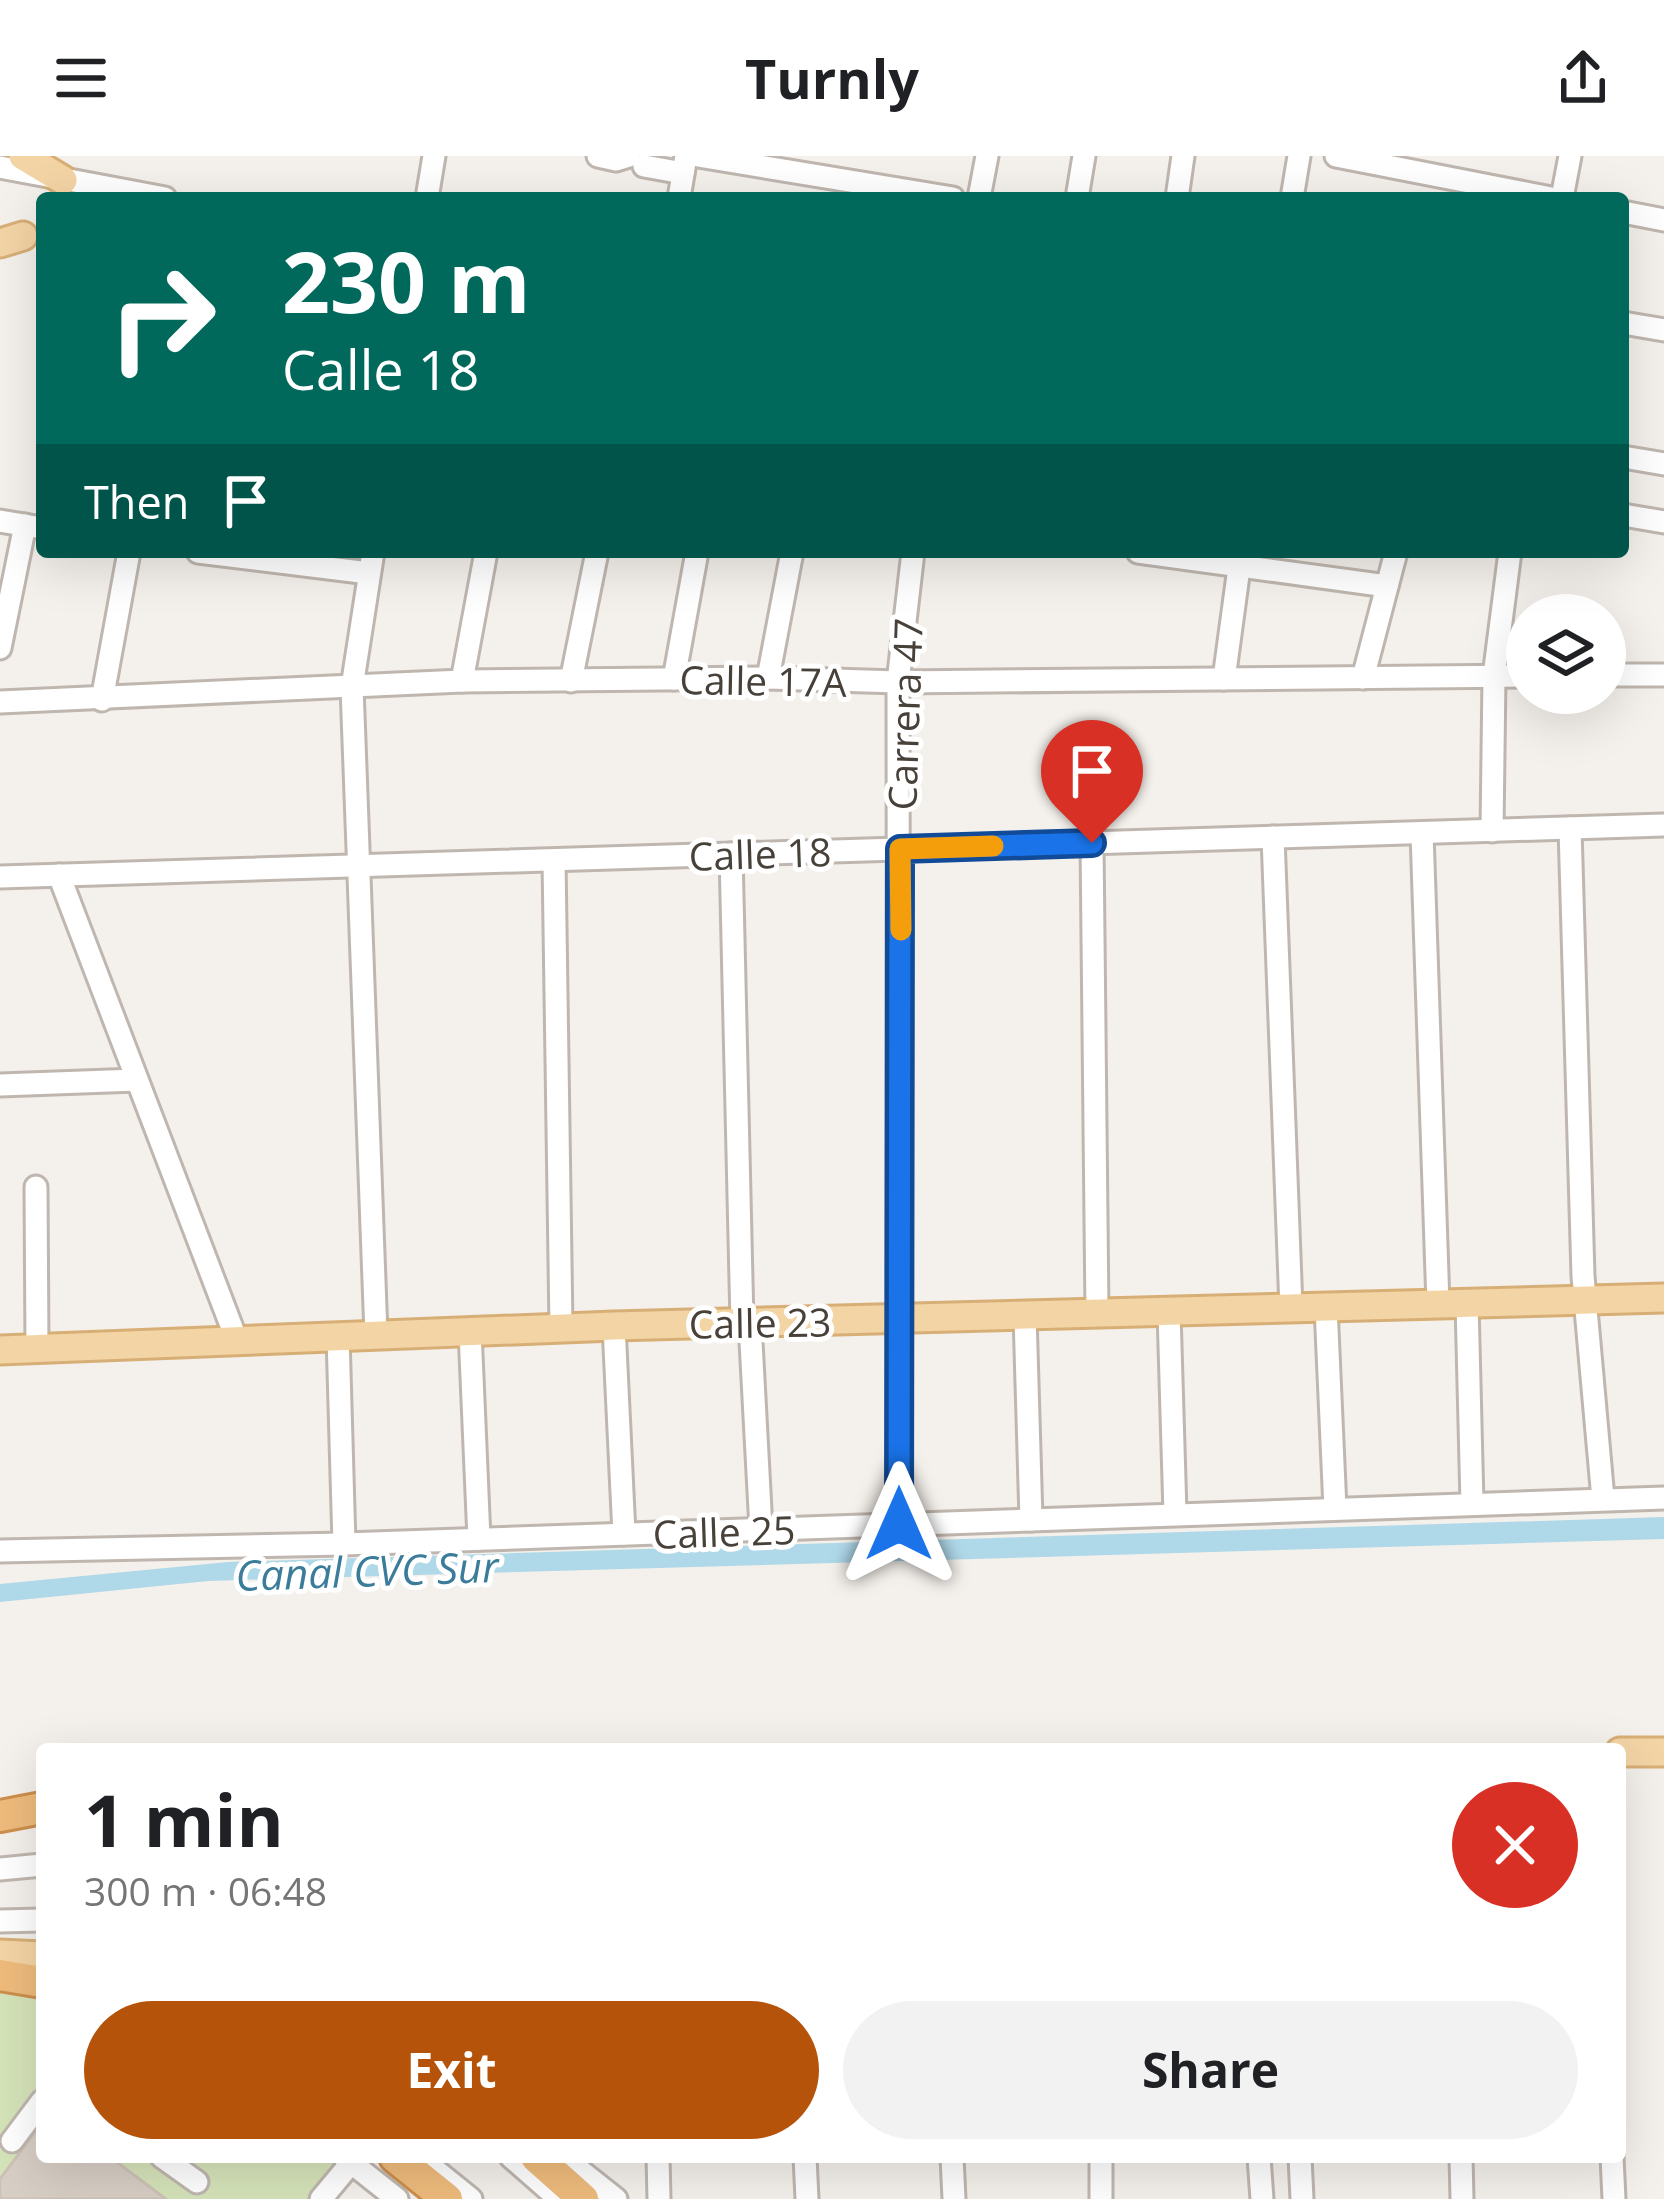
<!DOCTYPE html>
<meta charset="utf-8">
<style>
body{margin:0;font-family:"Open Sans",sans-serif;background:#f2f2f2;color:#202124;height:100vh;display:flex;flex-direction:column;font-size:45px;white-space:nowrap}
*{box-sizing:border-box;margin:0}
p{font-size:39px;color:#757577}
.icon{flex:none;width:66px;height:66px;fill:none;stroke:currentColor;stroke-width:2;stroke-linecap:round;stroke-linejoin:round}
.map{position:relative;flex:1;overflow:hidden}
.sheet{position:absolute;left:36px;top:1587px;width:1590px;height:420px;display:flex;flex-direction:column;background:#fff;border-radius:12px;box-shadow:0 12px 48px #0002}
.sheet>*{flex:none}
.banner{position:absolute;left:36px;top:36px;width:1593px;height:366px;border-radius:12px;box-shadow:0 12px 48px #0002;background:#00695c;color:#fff;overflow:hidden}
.tools{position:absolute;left:1506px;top:438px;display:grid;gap:24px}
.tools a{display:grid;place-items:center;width:120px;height:120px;border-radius:50%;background:#fff;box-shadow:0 12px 48px #0002;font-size:60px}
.pin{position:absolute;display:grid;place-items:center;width:102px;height:102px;color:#fff;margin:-123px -51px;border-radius:50% 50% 50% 0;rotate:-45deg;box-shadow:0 0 12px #0007}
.pin .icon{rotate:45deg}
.me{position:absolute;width:132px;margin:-66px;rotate:0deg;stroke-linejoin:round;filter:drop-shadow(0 0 9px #0008)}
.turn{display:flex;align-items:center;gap:42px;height:252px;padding:0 48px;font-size:54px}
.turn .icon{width:156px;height:156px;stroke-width:2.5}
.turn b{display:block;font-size:84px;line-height:102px}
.then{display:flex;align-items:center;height:114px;padding:0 48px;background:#0003;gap:24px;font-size:45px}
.round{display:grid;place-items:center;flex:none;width:126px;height:126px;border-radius:63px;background:#f2f2f2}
.headline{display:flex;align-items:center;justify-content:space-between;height:204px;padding:0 48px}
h1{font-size:72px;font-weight:700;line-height:90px}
.cta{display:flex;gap:24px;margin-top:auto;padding:24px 48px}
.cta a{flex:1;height:138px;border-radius:72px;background:#b45309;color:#fff;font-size:48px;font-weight:700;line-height:138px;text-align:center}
.cta a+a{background:#f2f2f2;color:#202124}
header{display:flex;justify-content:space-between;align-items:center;height:156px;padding:0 48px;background:#fff;font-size:54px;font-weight:700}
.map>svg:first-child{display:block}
</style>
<header><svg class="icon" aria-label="menu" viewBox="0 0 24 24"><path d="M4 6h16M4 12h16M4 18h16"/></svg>Turnly<svg class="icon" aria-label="share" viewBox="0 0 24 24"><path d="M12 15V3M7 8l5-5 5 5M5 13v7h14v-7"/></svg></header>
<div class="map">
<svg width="1664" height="2043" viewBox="0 0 1664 2043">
<rect width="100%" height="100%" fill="#f4f0eb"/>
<polygon fill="#d5e3b9" points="0,1819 42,1826 42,2001 344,2001 321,2043 0,2043"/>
<polygon fill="#afd8e9" points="1664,1361 1664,1383 208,1425 0,1446 0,1428 228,1406"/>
<polygon fill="#d7cec5" stroke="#cec2b6" stroke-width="3" points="42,1967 42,2001 110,2001 166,2043 0,2043 0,2023"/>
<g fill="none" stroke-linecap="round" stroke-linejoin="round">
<g stroke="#bfb7af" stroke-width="27">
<g id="minor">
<polyline points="598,0 616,4 629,0"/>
<polyline points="698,0 953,42"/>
<polyline points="1336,0 1551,42"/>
<polyline points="644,10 683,17"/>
<polyline points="0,11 165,42"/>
<polyline points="427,42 434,0"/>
<polyline points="679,42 686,0"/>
<polyline points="979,42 987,0"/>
<polyline points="1077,42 1084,0"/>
<polyline points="1177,42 1183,0"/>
<polyline points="1292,42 1299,0"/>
<polyline points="1562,42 1570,0"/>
<polyline points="1623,56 1664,64"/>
<polyline points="1623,167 1664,174"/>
<polyline points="1623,301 1664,308"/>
<polyline points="1623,359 1664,366"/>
<polyline points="0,365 42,372"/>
<polyline points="198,396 369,417"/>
<polyline points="373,396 352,531 376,1179"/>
<polyline points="1138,396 1387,430"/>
<polyline points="0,492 25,369"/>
<polyline points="1605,519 1664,519"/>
<polyline points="768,522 792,396"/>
<polyline points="1363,522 1396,396"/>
<polyline points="674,523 697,396"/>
<polyline points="1224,523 1241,397"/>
<polyline points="462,525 486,396"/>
<polyline points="571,525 597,396"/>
<polyline points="102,544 129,396"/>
<polyline points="0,546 462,525 768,522 898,526 1527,520"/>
<polyline points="1570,672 1583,1120 1603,1343"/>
<polyline points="1492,675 1494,520 1510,396"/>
<polyline points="1422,677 1438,1148"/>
<polyline points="1273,681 1291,1152"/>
<polyline points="1092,687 1097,1157"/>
<polyline points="731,698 742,1167"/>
<polyline points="554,704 561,1172"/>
<polyline points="59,719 237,1185"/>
<polyline points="0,721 1664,669"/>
<polyline points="0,929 137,924"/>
<polyline points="36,1031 37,1192"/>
<polyline points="1467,1147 1472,1348"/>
<polyline points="1326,1151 1335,1353"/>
<polyline points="1169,1156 1175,1358"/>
<polyline points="1025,1159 1031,1364"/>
<polyline points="750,1167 761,1373"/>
<polyline points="614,1170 624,1378"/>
<polyline points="470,1175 479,1383"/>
<polyline points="338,1180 344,1388"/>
<polyline points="899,1368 898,526 913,396"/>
<polyline points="0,1395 344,1388 1664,1342"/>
<polyline points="0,1713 42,1709"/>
<polyline points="0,1765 42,1764"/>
<polyline points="12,1985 42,1945"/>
<polyline points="162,2001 197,2026"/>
<polyline points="344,2001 397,2043"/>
<polyline points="419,2001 471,2043"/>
<polyline points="511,2001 559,2043"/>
<polyline points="563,2001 616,2043"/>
<polyline points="658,2001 659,2043"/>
<polyline points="805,2001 807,2043"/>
<polyline points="952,2001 954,2043"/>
<polyline points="1101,2001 1101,2043"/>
<polyline points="1259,2001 1262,2043"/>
<polyline points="1300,2001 1302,2043"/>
<polyline points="1461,2001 1462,2043"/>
<polyline points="1612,2001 1614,2043"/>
<polyline points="321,2043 351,2007"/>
</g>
</g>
<g stroke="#d7af76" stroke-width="33">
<g id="major">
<polyline points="23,0 63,24"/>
<polyline points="0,87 23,80"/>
<polyline points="0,1194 614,1170 1664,1142"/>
<polyline points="1620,1596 1664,1596"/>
<polyline points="0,1798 42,1800"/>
</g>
</g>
<g stroke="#cd8f4d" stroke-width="36">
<g id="highway">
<polyline points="0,1660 42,1652"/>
<polyline points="0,1819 42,1826"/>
<polyline points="395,2001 447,2043"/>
<polyline points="536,2001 583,2043"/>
</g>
</g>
<use href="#minor" stroke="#fff" stroke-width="21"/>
<use href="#major" stroke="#f3d4a5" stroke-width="27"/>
<use href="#highway" stroke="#eebb7c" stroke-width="30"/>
</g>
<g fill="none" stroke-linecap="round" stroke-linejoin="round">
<g stroke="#114b97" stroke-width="30">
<polyline id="route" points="899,1368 900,693 1092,687"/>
</g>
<use href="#route" stroke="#1a73e8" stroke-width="21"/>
<polyline stroke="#f59e0b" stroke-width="21" points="901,774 900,693 993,690"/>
</g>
<g text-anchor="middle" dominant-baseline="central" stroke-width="10" stroke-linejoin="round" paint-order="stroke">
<g font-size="39" fill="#48413a" stroke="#fff">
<text transform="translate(763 524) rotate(1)">Calle 17A</text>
<text transform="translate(904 558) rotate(-88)">Carrera 47</text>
<text transform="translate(760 697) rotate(-2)">Calle 18</text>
<text transform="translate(760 1166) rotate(-1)">Calle 23</text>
<text transform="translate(724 1375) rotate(-2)">Calle 25</text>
</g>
<g font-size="42" font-style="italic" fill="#3a7c99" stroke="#fff">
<text transform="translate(367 1414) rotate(-2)">Canal CVC Sur</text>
</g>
</g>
</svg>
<div class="tools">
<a><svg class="icon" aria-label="layers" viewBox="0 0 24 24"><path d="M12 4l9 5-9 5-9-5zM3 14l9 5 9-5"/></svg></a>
</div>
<div class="pin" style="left:1092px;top:687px;background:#d93025"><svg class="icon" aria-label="arrive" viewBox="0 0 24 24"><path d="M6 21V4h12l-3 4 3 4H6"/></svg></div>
<svg class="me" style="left:899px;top:1368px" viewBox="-20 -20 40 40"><path d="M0-17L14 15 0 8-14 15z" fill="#1a73e8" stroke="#fff" stroke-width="4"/></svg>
<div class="banner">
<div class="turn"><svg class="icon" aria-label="right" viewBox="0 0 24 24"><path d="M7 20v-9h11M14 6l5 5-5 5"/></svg><div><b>230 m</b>Calle 18</div></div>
<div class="then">Then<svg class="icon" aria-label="arrive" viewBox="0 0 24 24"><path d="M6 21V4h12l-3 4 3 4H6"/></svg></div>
</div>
<section class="sheet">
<div class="headline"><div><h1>1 min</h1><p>300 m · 06:48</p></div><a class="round" style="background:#d93025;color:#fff"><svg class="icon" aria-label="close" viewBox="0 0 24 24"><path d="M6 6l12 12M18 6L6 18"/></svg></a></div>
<div class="cta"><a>Exit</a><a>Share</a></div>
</section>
</div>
